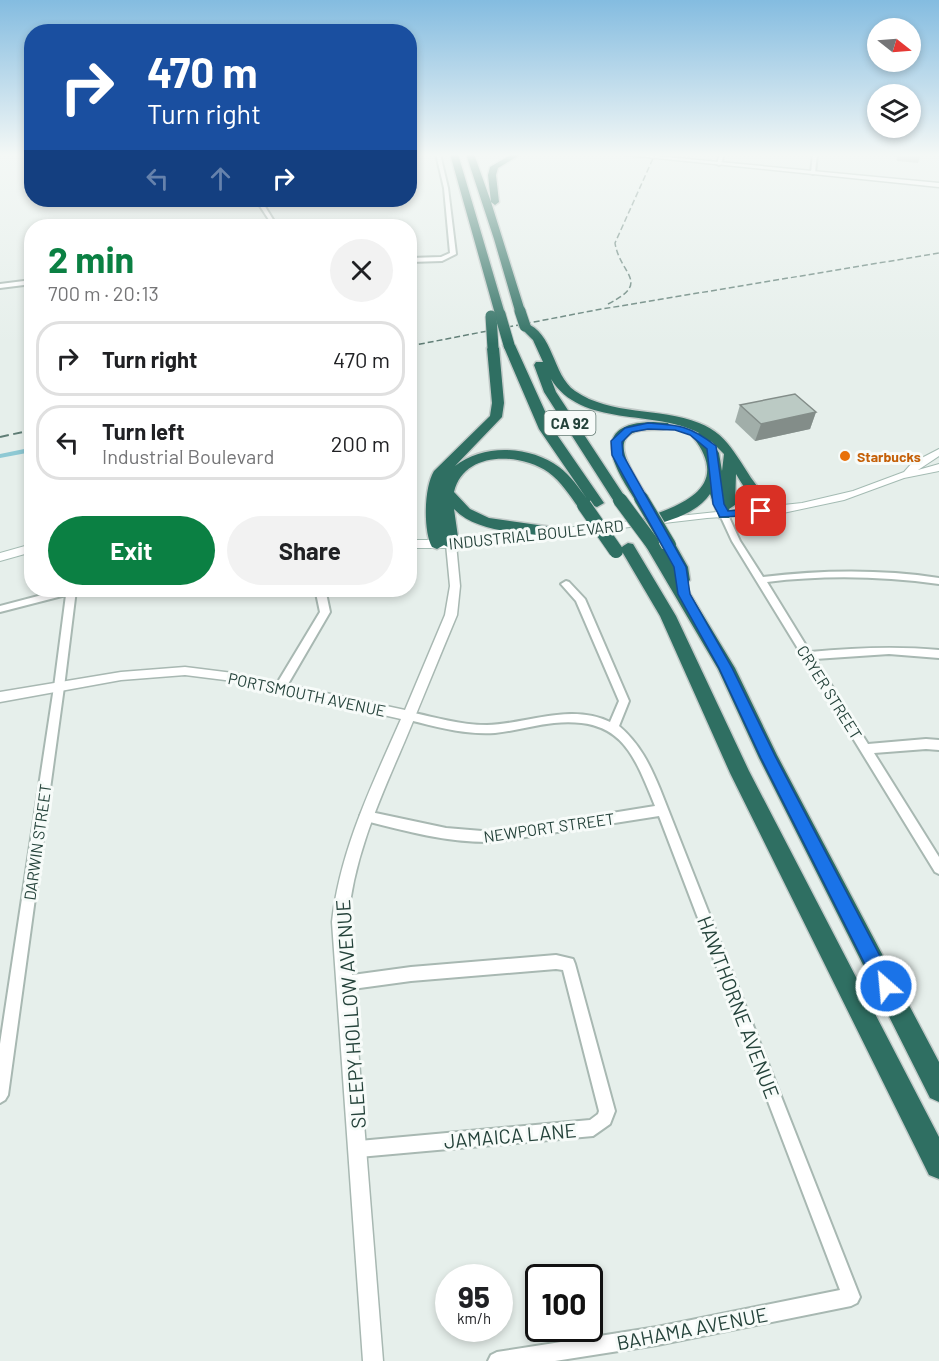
<!DOCTYPE html>
<meta charset="utf-8">
<style>
body{margin:0;font-family:Barlow,sans-serif;background:#f2f2f2;color:#202124;height:100vh;display:flex;flex-direction:column;font-size:22px;white-space:nowrap}
*{box-sizing:border-box;margin:0}
p{font-size:20px;color:#757577}
.icon{flex:none;width:33px;height:33px;fill:none;stroke:currentColor;stroke-width:2;stroke-linecap:round;stroke-linejoin:round}
.map{position:relative;flex:1;overflow:hidden}
.details{position:absolute;left:24px;top:219px;width:393px;height:378px;display:flex;flex-direction:column;background:#fff;border-radius:24px;box-shadow:0 3px 9px #0003}
.details>*{flex:none}
.hud{position:absolute;left:24px;top:24px;width:393px;height:183px;border-radius:24px;box-shadow:0 3px 9px #0003;background:#1a4fa0;color:#fff;overflow:hidden}
.needle{width:39px;rotate:107deg}
.controls{position:absolute;left:867px;top:18px;display:grid;gap:12px}
.controls a{display:grid;place-items:center;width:54px;height:54px;border-radius:50%;background:#fff;box-shadow:0 3px 9px #0003;font-size:30px}
.speed{position:absolute;left:435px;top:1264px;display:flex;gap:12px;font-size:30px;font-weight:700;text-align:center}
.speed>*{display:grid;place-content:center;width:78px;height:78px;border-radius:50%;background:#fff;box-shadow:0 3px 9px #0003;line-height:1}
.speed small{font-size:15px;font-weight:400}
.speed .limit{border:3px solid #111;border-radius:9px;background:#fff;color:#111}
.pin{position:absolute;display:grid;place-items:center;width:51px;height:51px;color:#fff;margin:-26px;border-radius:12px;box-shadow:0 3px 9px #0006}
.me{position:absolute;width:66px;margin:-33px;rotate:333deg;stroke-linejoin:round;filter:drop-shadow(0 0 4px #0008)}
.turn{display:flex;align-items:center;gap:21px;height:126px;padding:0 24px;font-size:27px}
.turn .icon{width:78px;height:78px;stroke-width:2.5}
.turn b{display:block;font-size:42px;line-height:51px}
.lanes{display:flex;align-items:center;height:57px;padding:0 24px;background:#0003;justify-content:center;gap:30px;direction:ltr}
.lanes .off{opacity:.35}
.round{display:grid;place-items:center;flex:none;width:63px;height:63px;border-radius:32px;background:#f2f2f2}
.summary{display:flex;align-items:center;justify-content:space-between;height:102px;padding:0 24px}
h1{font-size:36px;font-weight:700;line-height:45px;color:#0b8043}
.primary-button{display:flex;gap:12px;margin-top:auto;padding:12px 24px}
.primary-button a{flex:1;height:69px;border-radius:36px;background:#0b8043;color:#fff;font-size:24px;font-weight:700;line-height:69px;text-align:center}
.primary-button a+a{background:#f2f2f2;color:#202124}
ul{padding:0;list-style:none}
li{display:flex;align-items:center;gap:18px;height:75px;margin:0 12px 9px;padding:0 12px;border:3px solid #e0e0e0;border-radius:24px}
li div{flex:1}
li b{display:block;font-size:22px}
li em{font-style:normal}
.map>svg:first-child{display:block}
</style>
<div class="map">
<svg width="939" height="1361" viewBox="0 0 939 1361">
<rect width="100%" height="100%" fill="#e6efeb"/>
<g fill="none" stroke-linecap="round" stroke-linejoin="round">
<polygon fill="#8ec9d4" fill-rule="evenodd" points="29,448 32,448 32,452 0,458 0,454"/>
<g stroke="#a8b8b2" stroke-width="4">
<g id="minor">
<polygon points="436,154 440,154 448,188 456,254 442,261 410,262 410,258 441,257 450,253 444,188"/>
<polygon points="720,154 724,154 721,164 719,165 717,164"/>
<polygon points="813,154 817,154 815,173 813,174 811,173"/>
<polygon points="256,200 261,200 277,226 273,226"/>
<polygon points="32,280 32,284 0,288 0,284"/>
<path d="M724 512 728 515 740 541 763 577C822 570 880 569 939 578V584C881 576 824 575 767 582L810 652C853 648 896 646 939 650V658L889 654 815 659 868 744 926 739 939 740V750L926 749 874 753 939 857V874L935 872 732 541 720 515Z"/>
<path d="M566 581 569 582 585 599 629 701 619 726C640 744 650 765 660 789L860 1297 857 1303 851 1306 657 1345 555 1361H488L491 1355 497 1352 657 1327 840 1290 659 816 494 842C450 843 409 832 366 821L362 820 360 816 362 812 366 811 446 828 494 832 655 806C633 752 621 717 554 723 534 725 515 731 495 733 465 735 437 727 409 720L405 719 404 716 405 713 409 712C435 717 460 725 487 725 528 724 570 703 610 722L619 701 576 601 561 584Z"/>
<polygon points="61,590 76,590 64,687 8,1095 5,1100 0,1103 0,1044 54,687 66,595 0,612 0,606"/>
<polygon points="321,590 326,593 330,612 284,691 276,691 275,688 276,685 320,612 316,593"/>
<polygon points="556,955 573,959 575,964 615,1111 610,1124 593,1136 359,1157 353,1155 351,1149 353,1143 359,1141 590,1120 598,1114 599,1111 563,970 556,969 411,981 345,990 340,988 338,983 340,978 345,976 411,967"/>
</g>
</g>
<g stroke="#a8b8b2" stroke-width="3">
<g id="tertiary">
<polygon points="617,154 634,154 939,183 939,187"/>
<path d="M451 541 456 544 460 586 457 615C439 658 422 700 404 743 379 801 353 858 348 922L383 1361H363L332 922C340 850 372 785 401 719L233 681 185 675 121 680 0 702V692L121 672 185 667 233 673 405 710 445 615 450 586 446 544Z"/>
</g>
</g>
<g stroke="#a4bbb3" stroke-width="2">
<g id="secondary">
<polygon points="939,449 939,456 918,470 939,464 939,471 904,478 844,500 783,513 707,518 451,548 410,548 410,540 451,540 802,503 853,491 904,472 912,463"/>
<polygon points="32,544 32,552 0,561 0,553"/>
</g>
</g>
<g stroke="#c2cac8" stroke-width="3">
<g id="motorway">
<polygon points="450,154 458,154 505,314 504,316 496,316 495,314"/>
<polygon points="466,154 474,154 491,202 488,175 490,167 512,154 521,154 498,168 496,175 499,202 495,205 491,202 525,311 524,313 516,313 515,311 494,239"/>
<path d="M525 323C554 332 552 375 575 391 611 416 659 407 699 423 732 435 740 467 762 492 768 499 778 502 783 509L781 512C761 517 745 489 736 474L735 505 729 509 731 515 729 518H719L710 494C696 514 669 521 646 527L641 525 639 522 641 519C683 505 732 487 693 437L699 433C654 409 581 428 551 379L556 392 627 500 620 504 615 503 544 392 534 365 536 362H543L533 340 519 326ZM711 441 724 454 722 471 719 453Z"/>
<path d="M509 342 515 345 553 429 604 503 597 507 591 505 584 509 579 508C570 496 561 481 548 472 520 453 464 450 454 492L470 509 489 518 552 527 560 532 552 537C521 532 477 533 454 509L459 544 451 549 444 545 437 549 432 547C423 531 424 487 434 471L490 416 492 403 487 348 489 346H497L499 348 504 403 502 417 455 466C484 443 530 446 559 467 571 476 579 488 587 499L539 429 503 345Z"/>
<path d="M653 422 668 423 670 426C664 432 656 429 647 430 600 432 637 478 648 498L641 502 636 501C613 466 588 423 653 422Z"/>
<polygon points="652,538 657,540 663,549 661,545 664,542 674,542 688,567 690,580 685,585 735,668 777,755 939,1062 939,1102 930,1098 759,758 718,669 644,543"/>
<polygon points="628,543 633,544 676,616 749,771 939,1137 939,1179 929,1175 730,773 660,616 620,548"/>
</g>
</g>
<use href="#minor" fill="#fff" fill-rule="evenodd"/>
<use href="#tertiary" fill="#fff" fill-rule="evenodd"/>
<use href="#secondary" fill="#fff" fill-rule="evenodd"/>
<use href="#motorway" fill="#2f6f62" fill-rule="evenodd"/>
<g stroke="#5f7d75" stroke-width="1.5" stroke-dasharray="6 3" stroke-linecap="butt">
<path d="M608 304C652 282 620 275 615 243L655 154"/>
<polyline points="410,346 596,310 939,253"/>
</g>
<polyline stroke="#5f7d75" stroke-width="2" stroke-dasharray="9 4.5" stroke-linecap="butt" points="0,437 32,430"/>
<g stroke="#c2cac8" stroke-width="13" stroke-linecap="butt">
<g id="motorway-bridge-far1">
<polyline points="520,311 525,326"/>
<polyline points="500,314 509,345"/>
<polyline points="491,316 493,348"/>
</g>
</g>
<g stroke="#c2cac8" stroke-width="16" stroke-linecap="butt">
<g id="motorway-bridge">
<polyline points="641,498 669,545"/>
<polyline points="620,500 652,543"/>
<polyline points="584,505 616,551"/>
</g>
</g>
<use href="#motorway-bridge-far1" stroke="#2f6f62" stroke-width="11"/>
<use href="#motorway-bridge" stroke="#2f6f62" stroke-width="14"/>
</g>
<g fill="#a1aea9">
<polygon points="896,154 921,154 918,163 897,161"/>
<polygon points="740,405 816,412 810,429 755,441 735,422"/>
</g>
<polygon fill="#838d89" points="816,412 810,429 755,441 761,424"/>
<polygon fill="#bbcac4" stroke="#838d89" stroke-width="1.5" points="795,394 816,412 761,424 740,405"/>
<linearGradient id="sky" x2="0" y2="1"><stop stop-color="#84bce0"/><stop offset="0.45" stop-color="#f4f8f6"/><stop offset="1" stop-color="#f4f8f6" stop-opacity="0"/></linearGradient>
<rect width="939" height="344" fill="url(#sky)"/>
<path fill="#1a73e8" stroke="#114b97" stroke-width="1.5" d="M648 423C680 425 690 426 716 446L724 504 728 511 761 508 767 511 761 515 720 517 713 504 707 449 690 435 675 430 648 429 632 432 622 442 623 455 686 567 690 594 732 668 775 756 892 979 895 986 892 992 886 995 879 992 761 758 719 668 678 594 674 567 612 455 611 441 625 428Z"/>
<circle fill="#e8710a" stroke="#f7fbf9" stroke-width="2" cx="845" cy="456" r="6"/>
<g text-anchor="middle" dominant-baseline="central" stroke-width="6" stroke-linejoin="round" paint-order="stroke">
<g font-size="14" font-weight="bold" fill="#c56008" stroke="#f7fbf9" text-anchor="start">
<text x="857" y="456">Starbucks</text>
</g>
<rect fill="#f7fbf9" stroke="#637a73" stroke-width="1.5" x="544.5" y="411" width="51" height="24" rx="4.5"/>
<g font-size="15" font-weight="bold" fill="#24423a">
<text x="570" y="423">CA 92</text>
</g>
<g font-size="16" fill="#24423a" stroke="#f7fbf9">
<text transform="translate(536 534) rotate(-6)">INDUSTRIAL BOULEVARD</text>
<text transform="translate(830 692) rotate(58)">CRYER STREET</text>
<text transform="translate(307 694) rotate(12)">PORTSMOUTH AVENUE</text>
<text transform="translate(549 827) rotate(-8)">NEWPORT STREET</text>
<text transform="translate(37 842) rotate(-82)">DARWIN STREET</text>
</g>
<g font-size="20" fill="#24423a" stroke="#f7fbf9">
<text transform="translate(739 1007) rotate(69)">HAWTHORNE AVENUE</text>
<text transform="translate(350 1014) rotate(-94)">SLEEPY HOLLOW AVENUE</text>
<text transform="translate(510 1135) rotate(-5)">JAMAICA LANE</text>
<text transform="translate(692 1328) rotate(-11)">BAHAMA AVENUE</text>
</g>
</g>
</svg>
<div class="controls">
<a><svg class="needle" viewBox="-14 -14 28 28"><path d="M0-13l5 13h-10z" fill="#e53935"/><path d="M0 13l5-13h-10z" fill="#757577"/></svg></a>
<a><svg class="icon" aria-label="layers" viewBox="0 0 24 24"><path d="M12 4l9 5-9 5-9-5zM3 14l9 5 9-5"/></svg></a>
</div>
<div class="speed"><div>95<small>km/h</small></div><div class="limit">100</div></div>
<div class="pin" style="left:761px;top:511px;background:#d93025"><svg class="icon" aria-label="arrive" viewBox="0 0 24 24"><path d="M6 21V4h12l-3 4 3 4H6"/></svg></div>
<svg class="me" style="left:886px;top:986px" viewBox="-20 -20 40 40"><circle r="17" fill="#1a73e8" stroke="#fff" stroke-width="3"/><path d="M0-11L8 9 0 5-8 9z" fill="#fff"/></svg>
<div class="hud">
<div class="turn"><svg class="icon" aria-label="right" viewBox="0 0 24 24"><path d="M7 20v-9h11M14 6l5 5-5 5"/></svg><div><b>470 m</b>Turn right</div></div>
<div class="lanes"><svg class="icon off" aria-label="left" viewBox="0 0 24 24"><path d="M17 20v-9H6M10 6l-5 5 5 5"/></svg><svg class="icon off" aria-label="ahead" viewBox="0 0 24 24"><path d="M12 20V5M6 11l6-6 6 6"/></svg><svg class="icon" aria-label="right" viewBox="0 0 24 24"><path d="M7 20v-9h11M14 6l5 5-5 5"/></svg></div>
</div>
<section class="details">
<div class="summary"><div><h1>2 min</h1><p>700 m · 20:13</p></div><a class="round"><svg class="icon" aria-label="close" viewBox="0 0 24 24"><path d="M6 6l12 12M18 6L6 18"/></svg></a></div>
<ul>
<li><svg class="icon" aria-label="right" viewBox="0 0 24 24"><path d="M7 20v-9h11M14 6l5 5-5 5"/></svg><div><b>Turn right</b></div><em>470 m</em></li>
<li><svg class="icon" aria-label="left" viewBox="0 0 24 24"><path d="M17 20v-9H6M10 6l-5 5 5 5"/></svg><div><b>Turn left</b><p>Industrial Boulevard</p></div><em>200 m</em></li>
</ul>
<div class="primary-button"><a>Exit</a><a>Share</a></div>
</section>
</div>
